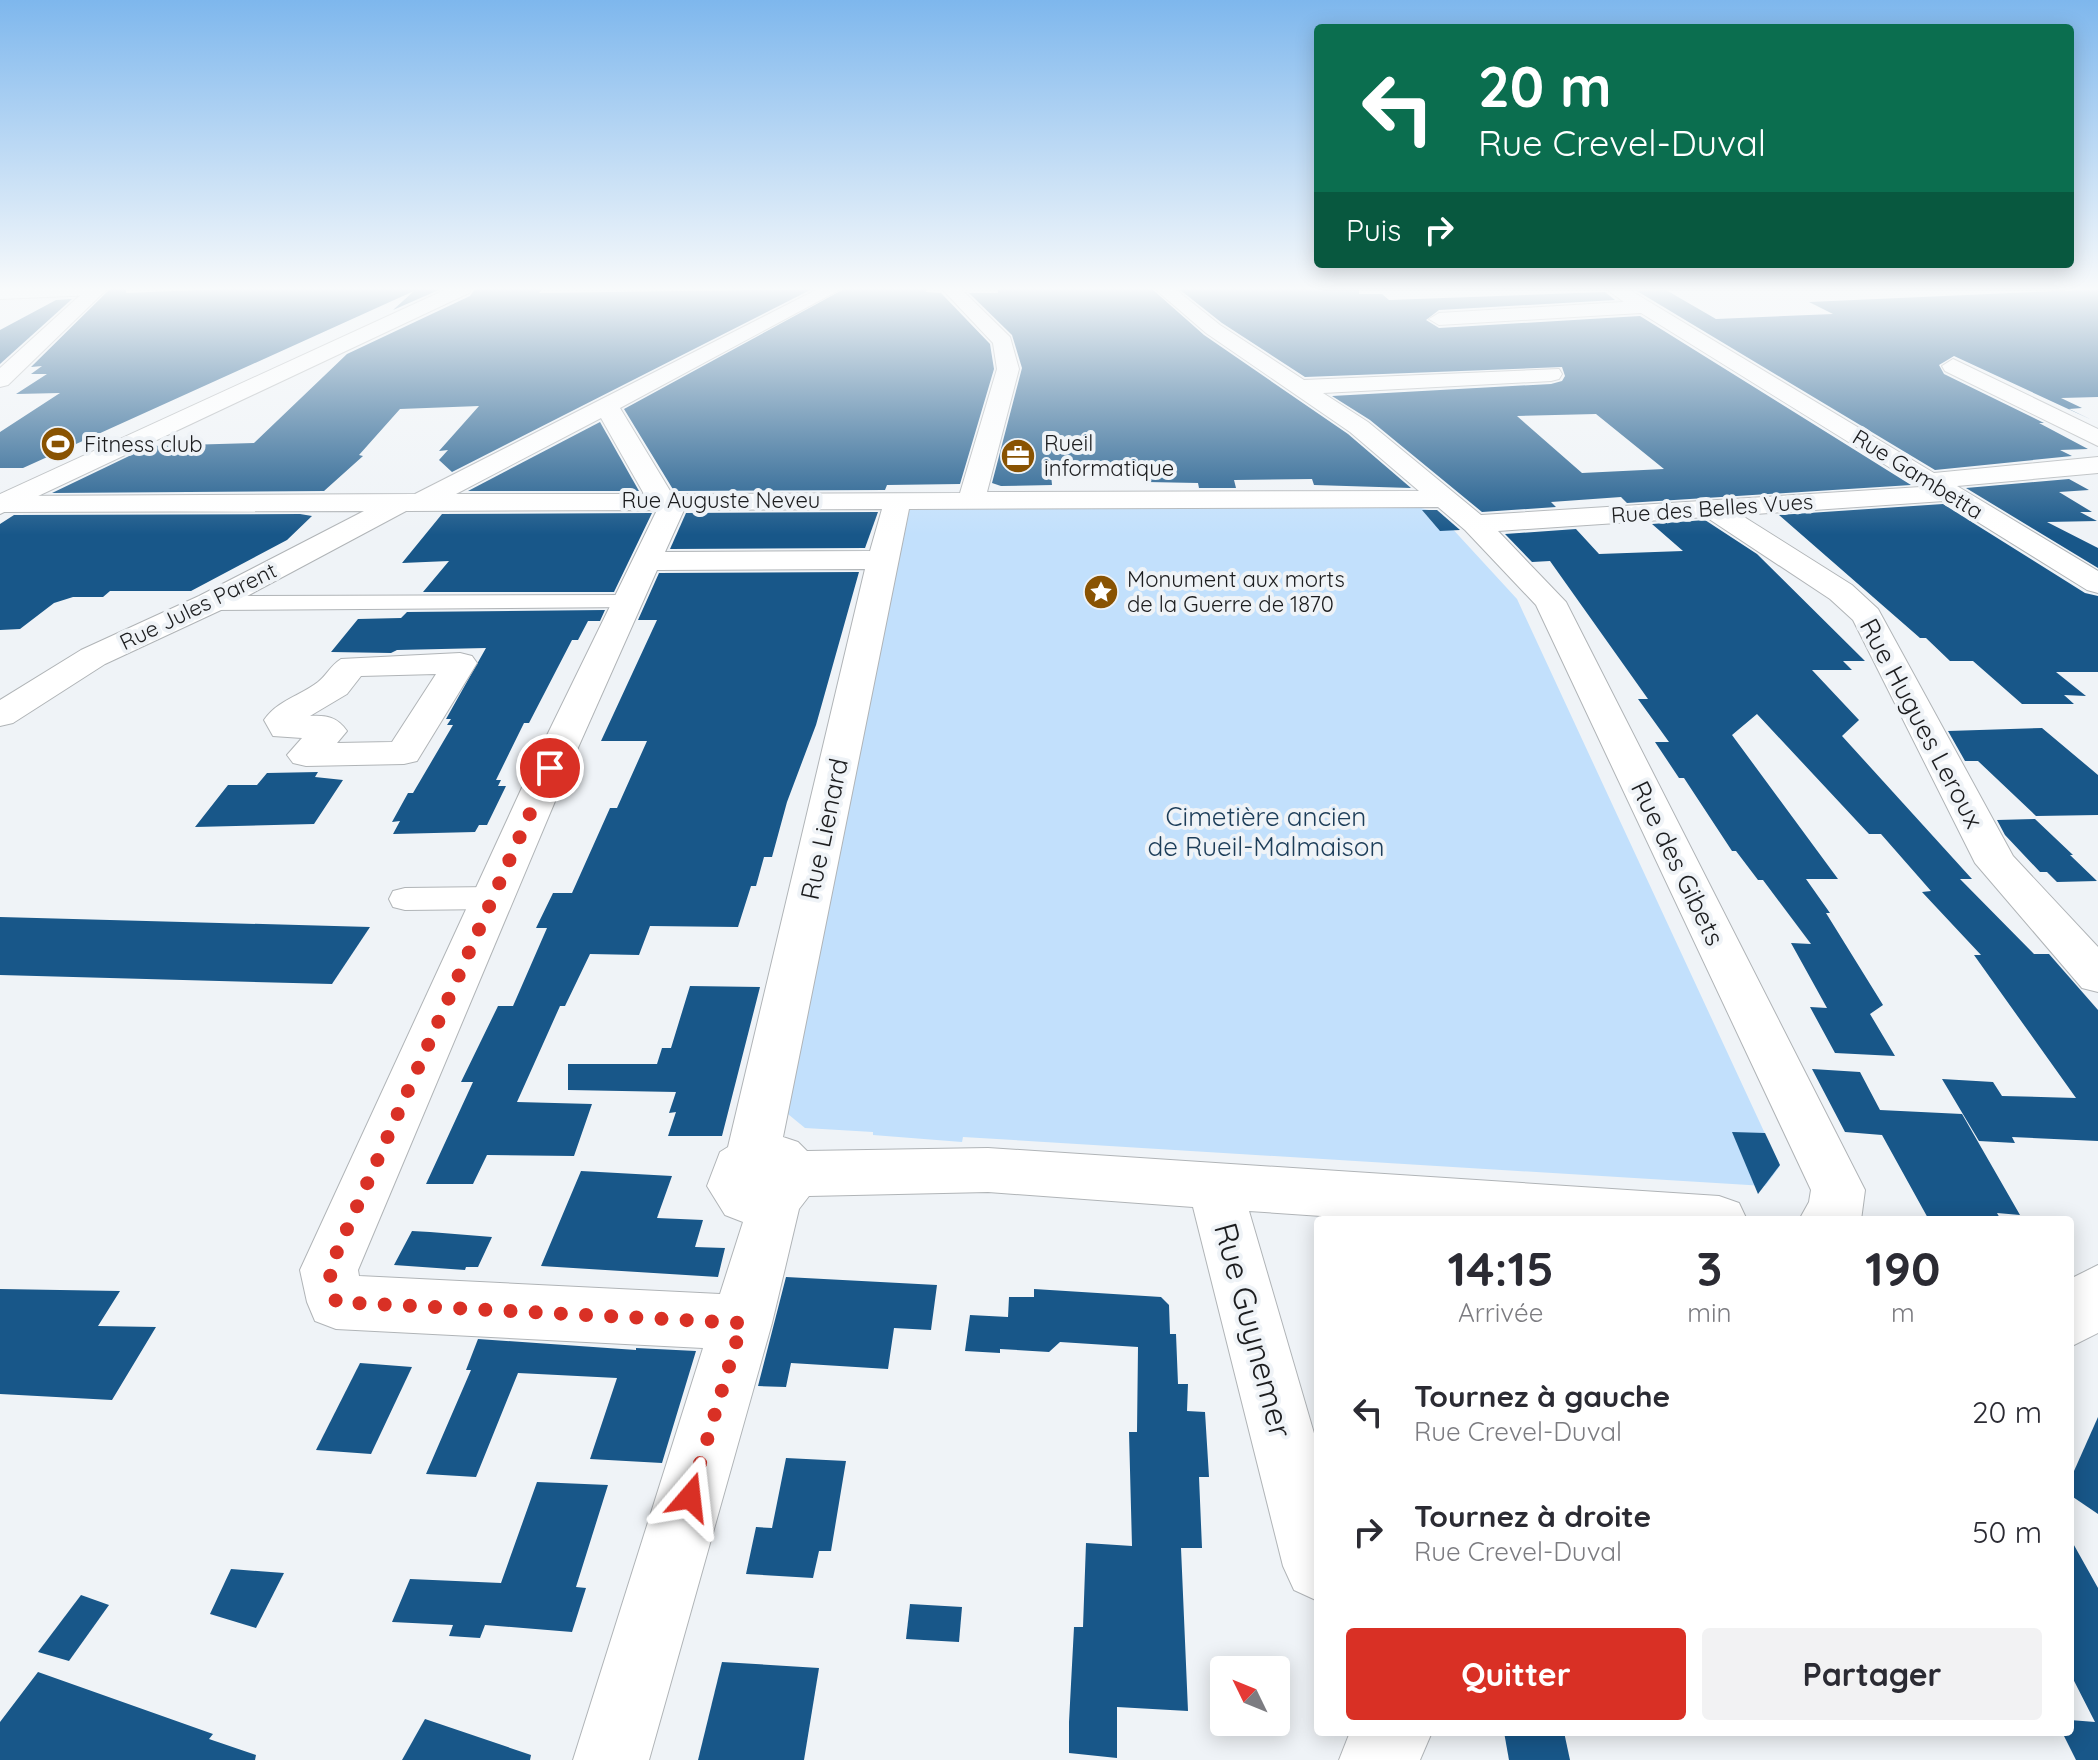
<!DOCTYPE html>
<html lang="fr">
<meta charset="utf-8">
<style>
body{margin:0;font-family:Quicksand,sans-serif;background:#f2f2f3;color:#2b2b33;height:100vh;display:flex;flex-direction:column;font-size:30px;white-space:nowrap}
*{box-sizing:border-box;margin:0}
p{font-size:26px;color:#7c7c81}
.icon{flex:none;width:44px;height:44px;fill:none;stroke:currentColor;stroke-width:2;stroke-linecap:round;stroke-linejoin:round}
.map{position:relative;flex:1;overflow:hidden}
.sheet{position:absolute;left:1314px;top:1216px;width:760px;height:520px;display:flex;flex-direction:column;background:#fff;border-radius:8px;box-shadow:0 4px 20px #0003}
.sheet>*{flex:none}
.banner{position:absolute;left:1314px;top:24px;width:760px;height:244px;border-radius:8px;box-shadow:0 4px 20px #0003;background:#0b6e4f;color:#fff;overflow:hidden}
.needle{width:52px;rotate:313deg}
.fabs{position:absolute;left:1210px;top:1656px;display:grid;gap:16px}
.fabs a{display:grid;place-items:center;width:80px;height:80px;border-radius:8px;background:#fff;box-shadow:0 4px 20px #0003;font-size:40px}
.pin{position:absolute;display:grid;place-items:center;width:68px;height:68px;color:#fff;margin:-34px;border:4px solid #fff;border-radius:50%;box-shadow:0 2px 8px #0007}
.me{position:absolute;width:88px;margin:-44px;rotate:17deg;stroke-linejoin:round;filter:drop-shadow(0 0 6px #0008)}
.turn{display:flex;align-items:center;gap:28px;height:168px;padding:0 32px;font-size:36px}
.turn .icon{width:104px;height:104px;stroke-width:2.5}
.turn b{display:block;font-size:56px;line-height:68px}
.then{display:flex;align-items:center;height:76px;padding:0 32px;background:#0003;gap:16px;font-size:30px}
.eta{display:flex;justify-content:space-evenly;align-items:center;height:136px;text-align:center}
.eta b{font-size:48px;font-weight:800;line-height:56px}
.action{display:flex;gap:16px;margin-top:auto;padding:16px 32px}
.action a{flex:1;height:92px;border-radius:8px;background:#d93025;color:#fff;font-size:32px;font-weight:800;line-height:92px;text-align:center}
.action a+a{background:#f2f2f3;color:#2b2b33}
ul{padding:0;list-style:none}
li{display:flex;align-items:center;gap:24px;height:120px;padding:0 32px}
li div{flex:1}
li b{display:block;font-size:30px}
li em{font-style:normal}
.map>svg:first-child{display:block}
</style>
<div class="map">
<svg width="2098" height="1760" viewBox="0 0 2098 1760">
<rect width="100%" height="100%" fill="#eff3f7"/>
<polygon fill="#c2e0fc" points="1421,508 1437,512 1517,599 1780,1166 1765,1186 963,1137 962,1142 873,1135 873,1132 805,1128 783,1110 907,509"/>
<g fill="#185789" fill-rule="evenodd">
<polygon points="110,289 126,289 126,293 219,289 441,289 393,310 414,291 23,468 0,468 0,432 60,393 16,394 47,374 31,374 42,366 31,367"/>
<polygon points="475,289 543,289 539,293 812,289 452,472 439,460 448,450 439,451 479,406 400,409 359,455 363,456 324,491 52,493 150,446 254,443 347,354 470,296"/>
<polygon points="844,289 927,289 926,292 941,293 990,344 994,369 960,484 887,485 885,490 674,491 624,409"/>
<polygon points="998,289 1152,289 1204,335 1348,434 1411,488 1314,485 1312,479 1234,480 1236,488 1199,488 1198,483 1147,482 1144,467 1124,467 1123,463 1050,463 1052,485 1001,486 992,483 1022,368 1012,335 969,293 998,293"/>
<path d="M1179 289H1359V294H1382L1389 300 1605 292 1615 300 1439 310 1426 320 1439 328 1640 316 1911 485 1627 503 1621 497 1551 502 1556 507 1482 512 1370 420 1332 396 1551 384 1562 381 1565 376 1562 367 1305 377 1222 323ZM1596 414 1664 469 1582 473 1517 416Z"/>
<polygon points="2098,289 2098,397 2061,398 2082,408 2069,409 2092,420 1954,356 1939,365 1944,374 2044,423 2039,423 2088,449 2060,450 2072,456 1935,470 1637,291 1666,290 1716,319 1833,314 1809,302"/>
<polygon points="72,299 0,364 0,330 56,300"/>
<polygon points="600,422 639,491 468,491"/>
<polygon points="2069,479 2089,490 2059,492 2092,512 2080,512 2097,521 2047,522 2098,548 2098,568 1966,488"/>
<polygon points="1943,504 2085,593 2098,596 2098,672 2056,672 2086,696 2064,695 2074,704 2022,704 1973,661 1950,661 1926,638 1920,638 1779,515"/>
<polygon points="1422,510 1437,510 1460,530 1440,531"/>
<polygon points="878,512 865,548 670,549 686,513"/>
<polygon points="652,513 614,592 423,592 449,561 402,563 442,514"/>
<polygon points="300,514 312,516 287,540 191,591 110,591 103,597 73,597 54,603 20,629 0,630 0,524 14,515"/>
<polygon points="1705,520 1757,554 1865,661 1843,661 1852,670 1812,670 1859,720 1842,736 1972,879 1960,879 2034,954 2049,954 2098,1010 2098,1141 2012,1137 2015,1143 1979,1141 1942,1079 1993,1082 2002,1096 2076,1098 1974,955 1981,955 1922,892 1931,891 1881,834 1869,834 1757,714 1732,735 1838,879 1806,879 1830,913 1826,913 1883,1005 1870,1014 1895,1056 1835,1053 1810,1007 1827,1008 1791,943 1811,944 1763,880 1758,880 1736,851 1732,851 1684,778 1679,778 1655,742 1669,742 1638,699 1648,699 1550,561 1532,562 1505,534 1576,529 1599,554 1683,551 1652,524"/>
<polygon points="859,572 816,725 787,802 772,857 764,857 756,886 751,886 738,927 650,926 639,955 590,954 565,1006 560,1006 517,1102 592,1104 574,1156 487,1155 473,1184 426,1184 473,1082 461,1082 498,1006 513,1006 547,928 536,928 553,893 572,893 610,808 617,808 647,741 601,741 657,620 638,620 659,573"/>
<polygon points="605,610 600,621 588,621 578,640 572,640 529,723 524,723 496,780 501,780 498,786 506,786 487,825 479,825 475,832 393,834 400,821 392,822 408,793 413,793 453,725 447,725 451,719 446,719 486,648 397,650 391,653 331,652 358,619 401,618 407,612"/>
<polygon points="2042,728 2098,775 2098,815 2036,816 1978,761 1965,761 1948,731"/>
<polygon points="318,772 315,777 343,780 314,824 195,827 228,785 257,785 267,773"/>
<polygon points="2035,819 2073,855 2070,855 2097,881 2057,882 2047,872 2040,872 2005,835 1997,820"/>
<polygon points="0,917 370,927 332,984 0,975"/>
<polygon points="690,986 760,987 722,1136 668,1136 676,1112 669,1113 676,1092 568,1090 568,1064 657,1064 662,1048 671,1048"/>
<polygon points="1812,1069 1860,1072 1880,1110 1962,1114 2020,1215 1997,1213 2001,1220 1929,1220 1882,1135 1845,1132"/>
<polygon points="1732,1132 1765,1133 1780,1165 1758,1194"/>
<polygon points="581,1171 672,1176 657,1218 703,1220 695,1247 725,1248 718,1277 541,1266"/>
<polygon points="412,1231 430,1232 492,1237 478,1267 466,1267 465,1270 394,1265"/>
<polygon points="786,1277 937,1285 931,1330 894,1328 888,1369 791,1363 786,1387 758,1386"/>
<polygon points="0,1289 120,1291 98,1326 156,1327 112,1400 0,1394"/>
<polygon points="1034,1289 1161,1297 1169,1305 1170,1334 1176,1334 1178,1384 1188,1384 1187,1411 1205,1412 1209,1477 1199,1477 1202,1548 1181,1548 1188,1711 1117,1707 1117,1758 1069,1753 1069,1722 1074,1627 1083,1627 1086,1543 1132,1546 1129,1432 1137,1432 1138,1347 1060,1342 1049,1352 1000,1349 1000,1353 965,1351 970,1315 1008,1317 1009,1297 1034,1297"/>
<polygon points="478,1339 636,1350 636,1348 696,1351 662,1463 590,1459 617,1378 518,1373 476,1477 426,1474 471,1370 466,1370"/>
<polygon points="360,1363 412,1367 371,1454 316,1450"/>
<polygon points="2098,1417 2098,1514 2070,1495 2070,1480"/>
<polygon points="786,1458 846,1461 831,1551 819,1551 813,1578 746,1574 756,1527 772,1528"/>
<polygon points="537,1482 608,1485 576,1587 586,1588 572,1632 485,1625 480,1638 449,1636 453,1625 392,1622 410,1579 501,1583"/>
<polygon points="2070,1538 2098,1588 2098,1760 2076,1760 2062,1732 2070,1732 2070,1720 2095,1722 2070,1673"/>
<polygon points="231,1569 284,1573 256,1628 210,1614"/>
<polygon points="81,1595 109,1605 69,1661 38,1652"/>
<polygon points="910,1604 962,1607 959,1642 906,1639"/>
<polygon points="722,1662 819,1668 804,1760 698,1760"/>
<polygon points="38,1672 213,1734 209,1739 256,1755 255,1760 0,1760 0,1722"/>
<polygon points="425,1719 531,1755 530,1760 402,1760"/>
<polygon points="1504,1732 1564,1732 1570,1760 1509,1760"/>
</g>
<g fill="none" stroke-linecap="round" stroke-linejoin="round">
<g stroke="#b0b4b7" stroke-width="2">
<g id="pedestrian">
<polygon points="629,595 637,597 641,602 637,607 210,610 202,608 198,603 202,598 210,596"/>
<polygon points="493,887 505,890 509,898 505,906 493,909 405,910 393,907 389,899 393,891 405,888"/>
</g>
</g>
<g stroke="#b0b4b7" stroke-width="2">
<g id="minor">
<polygon points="87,289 107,289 8,385 0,387 0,368"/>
<path d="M818 289H841L620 408 672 494 960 493 997 369 993 343 942 289H961L1010 337 1019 369 987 492 1419 491 1350 432 1206 333 1155 289H1175L1220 325 1304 380 1559 369 1562 374 1559 379 1551 381 1323 393 1368 422 1481 515 1921 487 1641 313 1439 325 1429 319 1439 313 1624 302 1606 289H1628L1934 473 2098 457V473L1957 486 2098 571V593L2087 590 1944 501 1741 515 1852 585 1878 609 2013 856 2098 947V992L2082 988 1975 863 1853 620 1830 599 1706 517 1498 531 1566 602 1865 1190 1861 1220H1799L1809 1202 1811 1190 1536 605 1465 530 1438 507 909 509 783 1137 798 1142 807 1151 988 1148 1719 1196 1739 1203 1747 1220H1380L1249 1211 1318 1447V1601L1294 1590 1283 1566 1193 1207 988 1192 809 1196 799 1209 772 1323 649 1760H573L703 1348 336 1329 315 1321 307 1302 300 1270 531 768 657 510 406 511 221 610 105 664 13 723 0 726V700L81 650 199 596 364 511 0 512V496L415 494ZM601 418 644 494H456ZM882 509 870 551 665 552 684 510ZM865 569 728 1147 720 1152 707 1186 725 1215 743 1222 720 1294 359 1276 358 1270 569 768 657 570Z"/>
<polygon points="1953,359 2098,429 2098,446 1945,371 1942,366"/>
<path d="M460 653 472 656 477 663 417 761 404 764 306 766 293 763 287 755 302 738 273 736 264 720C278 700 300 696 318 682 327 675 330 666 341 659ZM436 674 392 742 337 743 347 731C337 717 327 715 310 716L347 694 361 676Z"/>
</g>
</g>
<g stroke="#b0b4b7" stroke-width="2">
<g id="tertiary">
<polygon points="2098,1265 2098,1333 2070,1347 2070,1279"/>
<polygon points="1350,1732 1432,1732 1420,1760 1339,1760"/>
</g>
</g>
<g stroke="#b0b4b7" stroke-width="2">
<polygon id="secondary" points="0,289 103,289 93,295 0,299"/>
</g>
<g stroke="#b0b4b7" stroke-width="2">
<polygon id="primary" points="447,289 472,289 469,293 0,514 0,494"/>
</g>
<use href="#pedestrian" fill="#fff" fill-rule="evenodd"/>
<use href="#minor" fill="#fff" fill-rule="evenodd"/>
<use href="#tertiary" fill="#fff" fill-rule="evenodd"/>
<use href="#secondary" fill="#fff" fill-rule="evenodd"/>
<use href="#primary" fill="#fff" fill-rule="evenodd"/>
</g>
<linearGradient id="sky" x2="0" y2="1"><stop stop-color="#7eb7ed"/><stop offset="0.54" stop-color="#f8fafb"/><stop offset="1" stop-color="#f8fafb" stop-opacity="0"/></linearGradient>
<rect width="2098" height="535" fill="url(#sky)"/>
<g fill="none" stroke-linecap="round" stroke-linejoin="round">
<polyline stroke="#d93025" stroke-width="14" stroke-dasharray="0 25.2" points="550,768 329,1270 336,1302 742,1323 690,1497"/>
</g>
<defs>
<g id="stadium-disc" transform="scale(1.8)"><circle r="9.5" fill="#895302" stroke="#eff3f7"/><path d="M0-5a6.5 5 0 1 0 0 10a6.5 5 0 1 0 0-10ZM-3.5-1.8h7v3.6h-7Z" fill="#fff"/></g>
<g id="office-disc" transform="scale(1.8)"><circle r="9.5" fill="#895302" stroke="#eff3f7"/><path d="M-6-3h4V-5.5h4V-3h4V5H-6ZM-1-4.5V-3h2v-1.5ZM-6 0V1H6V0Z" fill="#fff"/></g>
<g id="sight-disc" transform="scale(1.8)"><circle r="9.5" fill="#895302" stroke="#eff3f7"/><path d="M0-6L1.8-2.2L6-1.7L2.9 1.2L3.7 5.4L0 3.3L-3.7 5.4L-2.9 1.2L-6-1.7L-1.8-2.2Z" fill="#fff"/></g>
</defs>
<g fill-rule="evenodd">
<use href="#stadium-disc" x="58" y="444"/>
<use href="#office-disc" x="1018" y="456"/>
<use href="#sight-disc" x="1101" y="592"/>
</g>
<g text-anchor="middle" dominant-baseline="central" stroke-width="8" stroke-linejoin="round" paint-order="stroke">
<g font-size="22" fill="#1c1d1f" stroke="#eff3f7" text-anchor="start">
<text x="1044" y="443">Rueil<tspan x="1044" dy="25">informatique</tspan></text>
<text x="84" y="444">Fitness club</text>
<text x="1127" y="579">Monument aux morts<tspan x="1127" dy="25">de la Guerre de 1870</tspan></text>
</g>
<g font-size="22" fill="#1c1d1f" stroke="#eff3f7">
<text transform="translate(1918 474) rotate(32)">Rue Gambetta</text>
<text x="721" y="500">Rue Auguste Neveu</text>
<text transform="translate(1712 508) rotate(-4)">Rue des Belles Vues</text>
<text transform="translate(198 606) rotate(-26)">Rue Jules Parent</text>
</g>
<g font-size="26" fill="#1c1d1f" stroke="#eff3f7">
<text transform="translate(1922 723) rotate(62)">Rue Hugues Leroux</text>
<text transform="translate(824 829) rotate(-78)">Rue Lienard</text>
<text transform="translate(1678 863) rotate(64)">Rue des Gibets</text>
</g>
<g font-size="26" fill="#1c3d59" stroke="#eff3f7">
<text x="1266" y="816">Cimetière ancien<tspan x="1266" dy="30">de Rueil-Malmaison</tspan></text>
</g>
<g font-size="32" fill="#1c1d1f" stroke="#eff3f7">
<text transform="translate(1254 1330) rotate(75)">Rue Guynemer</text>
</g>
</g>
</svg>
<div class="fabs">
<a><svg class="needle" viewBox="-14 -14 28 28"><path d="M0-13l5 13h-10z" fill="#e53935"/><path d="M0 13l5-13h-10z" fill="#7c7c81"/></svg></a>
</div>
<div class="pin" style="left:550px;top:768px;background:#d93025"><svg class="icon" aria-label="arrive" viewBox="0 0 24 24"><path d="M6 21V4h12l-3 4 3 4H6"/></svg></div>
<svg class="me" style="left:690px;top:1497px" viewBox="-20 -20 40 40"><path d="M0-17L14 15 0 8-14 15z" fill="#d93025" stroke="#fff" stroke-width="4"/></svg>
<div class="banner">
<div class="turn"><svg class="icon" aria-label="left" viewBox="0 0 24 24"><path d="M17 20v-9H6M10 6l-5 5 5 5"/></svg><div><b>20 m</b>Rue Crevel-Duval</div></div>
<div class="then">Puis<svg class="icon" aria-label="right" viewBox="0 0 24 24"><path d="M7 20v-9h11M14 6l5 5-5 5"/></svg></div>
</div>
<section class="sheet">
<div class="eta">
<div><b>14:15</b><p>Arrivée</p></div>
<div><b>3</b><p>min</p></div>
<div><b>190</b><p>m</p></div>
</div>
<ul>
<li><svg class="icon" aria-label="left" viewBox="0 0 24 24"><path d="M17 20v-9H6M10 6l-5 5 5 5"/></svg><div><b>Tournez à gauche</b><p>Rue Crevel-Duval</p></div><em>20 m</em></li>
<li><svg class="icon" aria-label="right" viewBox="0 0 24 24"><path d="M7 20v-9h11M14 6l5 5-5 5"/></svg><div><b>Tournez à droite</b><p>Rue Crevel-Duval</p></div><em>50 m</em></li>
</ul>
<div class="action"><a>Quitter</a><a>Partager</a></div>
</section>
</div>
